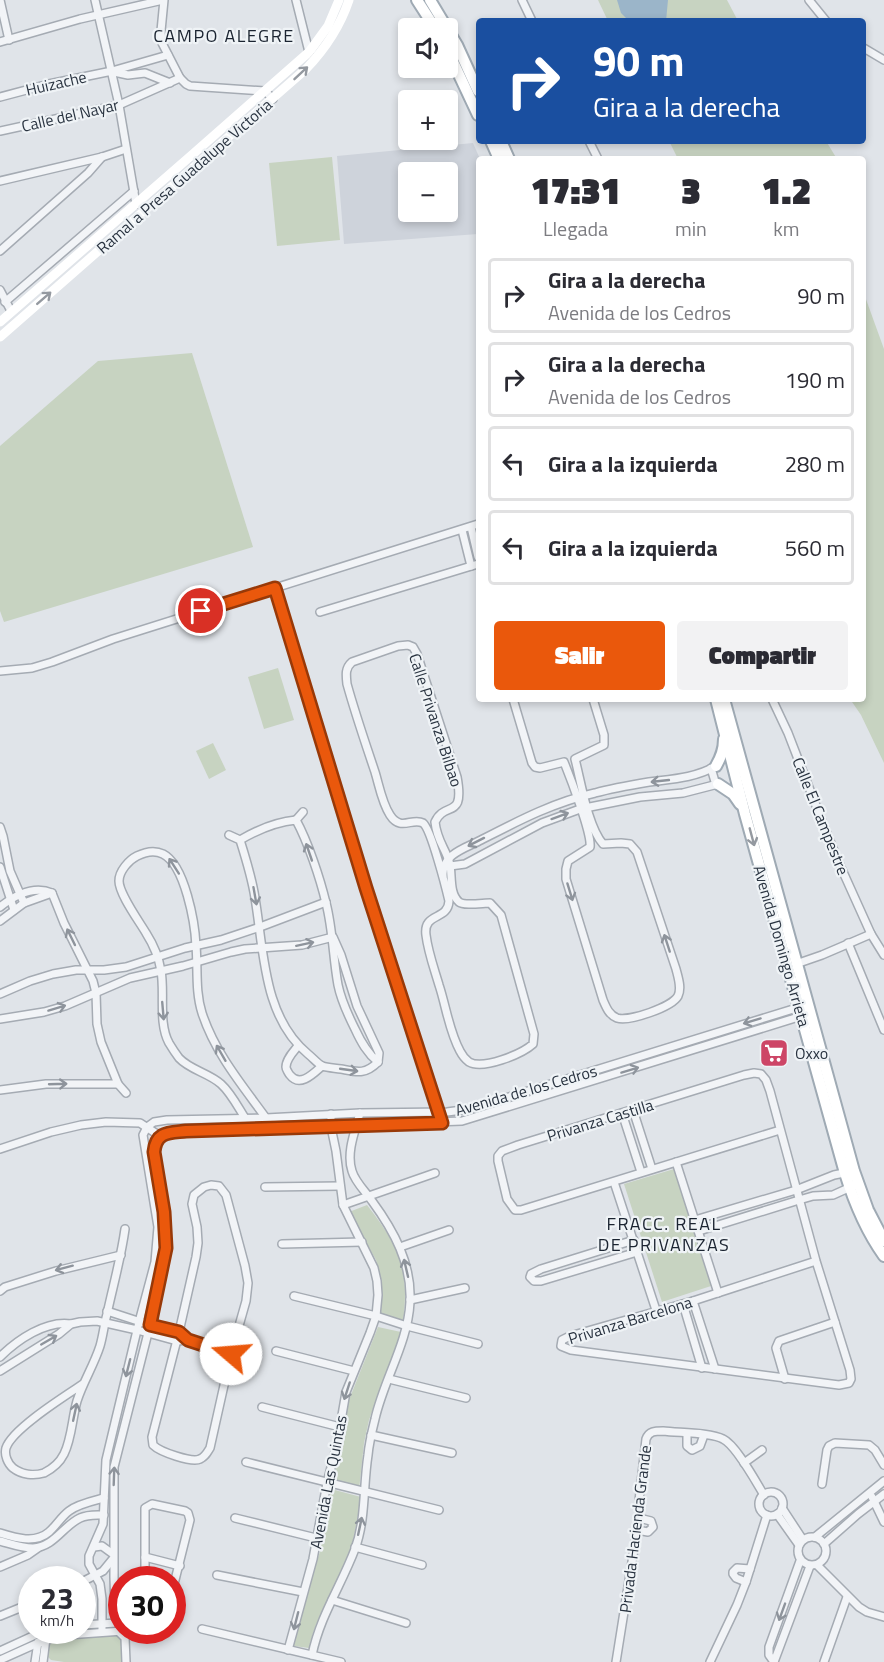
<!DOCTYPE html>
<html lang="es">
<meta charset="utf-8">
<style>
body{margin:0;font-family:"Titillium Web",sans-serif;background:#f2f2f3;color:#2b2b33;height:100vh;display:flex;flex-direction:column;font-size:22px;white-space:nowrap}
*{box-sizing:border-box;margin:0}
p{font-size:20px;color:#7c7c81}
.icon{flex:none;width:33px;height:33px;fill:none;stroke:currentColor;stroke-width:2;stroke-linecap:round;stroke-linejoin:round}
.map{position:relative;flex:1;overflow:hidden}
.drawer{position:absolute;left:476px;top:156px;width:390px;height:546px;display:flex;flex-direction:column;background:#fff;border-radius:6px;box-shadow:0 3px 9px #0003}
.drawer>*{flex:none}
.top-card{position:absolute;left:476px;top:18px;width:390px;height:126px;border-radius:6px;box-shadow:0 3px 9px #0003;background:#1a4fa0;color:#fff;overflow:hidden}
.fabs{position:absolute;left:398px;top:18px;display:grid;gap:12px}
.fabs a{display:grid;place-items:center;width:60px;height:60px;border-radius:6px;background:#fff;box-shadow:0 3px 9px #0003;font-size:30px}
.speed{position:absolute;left:18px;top:1566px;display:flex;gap:12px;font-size:30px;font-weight:700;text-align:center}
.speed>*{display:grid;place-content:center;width:78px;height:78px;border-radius:50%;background:#fff;box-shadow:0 3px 9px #0003;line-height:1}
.speed small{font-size:15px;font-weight:400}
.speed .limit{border:9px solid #d22;background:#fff;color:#111}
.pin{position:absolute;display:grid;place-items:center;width:51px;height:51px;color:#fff;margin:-26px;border:3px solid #fff;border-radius:50%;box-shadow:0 2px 6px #0007}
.me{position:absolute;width:66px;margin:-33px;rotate:288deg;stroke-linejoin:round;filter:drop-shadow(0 0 4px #0008)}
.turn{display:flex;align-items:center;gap:21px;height:126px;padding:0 18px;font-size:27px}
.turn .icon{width:78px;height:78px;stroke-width:2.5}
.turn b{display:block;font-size:42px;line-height:51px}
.eta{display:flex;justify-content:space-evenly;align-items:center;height:102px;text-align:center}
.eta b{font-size:36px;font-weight:800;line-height:42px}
.primary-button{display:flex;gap:12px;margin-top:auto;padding:12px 18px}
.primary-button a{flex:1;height:69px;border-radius:6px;background:#ea580c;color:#fff;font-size:24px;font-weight:800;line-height:69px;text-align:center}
.primary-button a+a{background:#f2f2f3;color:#2b2b33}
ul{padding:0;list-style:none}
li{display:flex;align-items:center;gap:18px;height:75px;margin:0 12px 9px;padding:0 6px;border:3px solid #e1e1e2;border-radius:6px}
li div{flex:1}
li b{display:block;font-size:22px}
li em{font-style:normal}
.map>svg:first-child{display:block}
</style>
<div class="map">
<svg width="884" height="1662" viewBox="0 0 884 1662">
<rect width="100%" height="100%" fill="#e0e4e9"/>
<path fill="#ced3db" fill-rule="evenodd" d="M473 143 480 159H478V234L344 244 337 156ZM408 172H447V212H408Z"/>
<g fill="#c7d3c1">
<polygon points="598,0 727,0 738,21 608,21"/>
<polygon points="669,141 826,141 837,159 678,159"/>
<polygon points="332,157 340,240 277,246 269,163"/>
<polygon points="863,291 884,349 884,763 861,715 850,699 862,699"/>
<polygon points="192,353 253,547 4,622 0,611 0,446 98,361"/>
<polygon points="278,668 294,720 264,729 248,677"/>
<polygon points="213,743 226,770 209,779 196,751"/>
<polygon points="674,1169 711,1286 662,1302 624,1184"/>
<path d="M367 1205C399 1246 410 1269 403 1322L381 1314 382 1282 376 1260 349 1212Z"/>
<polygon points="378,1327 401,1332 386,1378 377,1397 369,1420 364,1443 359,1490 332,1481 342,1450 347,1428 347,1405"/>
<path d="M331 1489 361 1497C357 1520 354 1545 344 1566 332 1595 316 1616 309 1648L294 1646V1634L303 1611 311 1577 320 1552Z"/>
<path d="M116 1635C125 1640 122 1653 122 1662H64L51 1660 47 1656 50 1639Z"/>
</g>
<polygon fill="#9bb5c9" points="617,0 668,0 666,21 629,21 621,13"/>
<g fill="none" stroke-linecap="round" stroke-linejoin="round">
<g stroke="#a5abb3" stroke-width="10">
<g id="minor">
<polyline points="0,0 9,40"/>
<polyline points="95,0 119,105 136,204"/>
<polyline points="164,0 161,31 162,43 180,78"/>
<polyline points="296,0 309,52"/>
<polyline points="522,0 532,21"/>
<polyline points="809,0 826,21"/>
<polyline points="0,42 80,19 163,0"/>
<polyline points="862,47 884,60"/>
<polyline points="114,72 128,75 145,73 170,83"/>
<polyline points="0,97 49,84 112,71 168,55"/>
<polyline points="0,131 119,105 180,78 186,84 190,86 265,91 273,99"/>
<polyline points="589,141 598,159"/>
<polyline points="0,181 102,157 126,149"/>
<polyline points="0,251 88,173 102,157"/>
<polyline points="0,290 11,311"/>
<polyline points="5,302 134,191"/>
<polyline points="471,527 478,557"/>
<polyline points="462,530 471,566"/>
<polyline points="275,588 366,888 442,1123"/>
<polyline points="320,612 478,564"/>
<path d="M408 645 413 647 417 654 457 777C465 821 445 800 435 822 437 840 444 846 449 861 453 873 448 892 459 902 464 906 483 903 490 903L501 915 534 1034 533 1044C522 1054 483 1070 469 1062 465 1059 462 1055 460 1051 449 1031 446 1006 439 985 434 968 428 952 426 935 423 912 448 921 449 901 446 888 431 829 423 823 412 817 401 832 390 815 382 803 379 785 375 772 365 742 355 713 347 684 346 675 345 668 352 662L398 646Z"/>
<polyline points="0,671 32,668 52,662 113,639 478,524"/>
<path d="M513 699 532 763 535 767 540 768 564 762C570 777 592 834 590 847L568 861 566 869V879L603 1000C606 1007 609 1015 617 1018 629 1022 672 1007 678 996 682 988 678 977 676 969L637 852 630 844 621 843 603 844C588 827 581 782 575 759L604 745V735L593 699"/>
<polyline points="772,699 788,733 820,816 839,863 871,934 884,955"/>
<polyline points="711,768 716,785"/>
<polyline points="296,820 303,812"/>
<polyline points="0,827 3,836 10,871 24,903"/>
<path d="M229 835 240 840C246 859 252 878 255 898 264 951 263 1017 308 1054 313 1058 318 1064 322 1066 328 1068 335 1068 341 1069 357 1072 365 1075 378 1062 367 1053 361 1042 355 1029 348 1015 341 1000 338 985 333 958 333 930 326 903 320 878 308 842 296 820 275 822 257 830 240 840"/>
<polyline points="447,865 450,866 465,864 542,823 580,809 640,797 683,793 718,784"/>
<polyline points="0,867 14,910"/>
<path d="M443 875C442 854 466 848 481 840 518 821 554 802 595 793 613 788 631 785 649 782 672 779 695 778 716 766"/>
<path d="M0 907C15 895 33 885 52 893L64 923 93 981 96 993 97 1024 101 1042 118 1084H46L0 1090"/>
<polyline points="0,921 24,903 52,893"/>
<polyline points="848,943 884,1030"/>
<polyline points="796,964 822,955 871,934"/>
<polyline points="0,994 30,981 53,974 76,970 104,970 126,967 185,948 221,940 260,927 326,902"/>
<polyline points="0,1019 44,1012 65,1006 130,978 183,966 231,952 245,949 302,945 333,937 341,955 357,1006 379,1053 378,1062"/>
<path d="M298 1046C294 1051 286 1059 286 1067 286 1069 289 1074 290 1075 300 1088 314 1073 322 1066"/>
<polyline points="118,1084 126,1093"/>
<polyline points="633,1110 652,1169"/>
<polyline points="622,1113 641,1172"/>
<path d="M245 1118C238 1107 231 1093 221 1084 209 1073 190 1070 179 1058 176 1054 172 1048 169 1043 158 1023 165 992 161 971 159 958 153 944 146 933 139 921 119 894 119 881 119 871 129 860 137 856 145 852 155 850 163 854 185 865 195 923 196 946 198 968 195 991 202 1013 215 1053 242 1085 266 1118"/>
<polyline points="780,1130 521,1210 515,1210 507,1199 498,1161 498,1156 502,1151 518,1145 744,1075 754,1073 761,1074 766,1080 770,1091 816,1261 850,1370 851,1379 849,1383 839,1385 571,1350 561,1346 562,1340 570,1336 693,1301 816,1261"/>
<polyline points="0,1149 51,1132 81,1125 106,1122 140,1123 160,1136"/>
<polyline points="676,1162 718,1293"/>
<polyline points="614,1182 656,1310"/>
<path d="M211 1185 219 1186 226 1195 245 1266 248 1283 246 1301 231 1354 210 1448C207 1453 205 1457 200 1459 192 1463 160 1452 153 1445L152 1437 179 1332 196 1257 198 1243 197 1227 192 1204 194 1195 204 1187Z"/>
<polyline points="265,1187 340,1186"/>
<polyline points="343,1205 435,1173"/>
<polyline points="695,1220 796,1190 834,1175 849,1172"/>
<polyline points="699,1231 799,1200 813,1196 833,1195 853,1186"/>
<polyline points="634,1240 541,1269 531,1274 530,1277 534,1281 541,1281 637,1252"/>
<polyline points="282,1244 362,1242"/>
<polyline points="400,1247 449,1230"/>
<polyline points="0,1291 5,1287 56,1271 121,1255"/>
<polyline points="294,1296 376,1316 407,1326 478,1344"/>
<polyline points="410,1300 465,1288"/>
<polyline points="693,1301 715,1369"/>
<polyline points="683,1304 702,1368"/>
<polyline points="107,1311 150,1325 179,1332 188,1340 231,1354"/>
<polyline points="276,1351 354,1371"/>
<path d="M0 1357C17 1340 46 1320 71 1324"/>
<polyline points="0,1371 59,1334 71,1324 80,1322 97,1321 137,1330 177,1341 188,1340"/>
<polyline points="389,1379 466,1398"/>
<polyline points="785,1379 776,1348 779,1341 835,1322"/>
<path d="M83 1384C65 1396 12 1429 6 1448 4 1455 8 1464 13 1468 22 1475 34 1476 44 1473 52 1469 60 1462 64 1454 72 1438 72 1418 77 1401 83 1382 94 1365 100 1346 103 1336 104 1325 107 1314 113 1286 121 1258 125 1229"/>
<polyline points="262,1407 340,1427"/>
<polyline points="687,1434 687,1446 692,1450 700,1446 704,1435"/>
<polyline points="371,1435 452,1453"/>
<polyline points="246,1462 439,1510"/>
<polyline points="744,1463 762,1450"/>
<polyline points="822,1484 827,1450 829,1446 835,1443 869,1445 875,1450 884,1465"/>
<circle cx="771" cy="1504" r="12"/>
<polyline points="872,1497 884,1522"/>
<polyline points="782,1508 803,1540"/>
<polyline points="777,1514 799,1545"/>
<polyline points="235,1518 316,1538"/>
<polyline points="637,1530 648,1532 653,1527 651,1521 639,1518"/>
<path d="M0 1533C16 1538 35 1544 49 1532 56 1526 61 1517 69 1511 78 1504 93 1501 104 1498"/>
<circle cx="812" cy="1551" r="14"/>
<polyline points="815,1537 884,1481"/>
<path d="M0 1541C11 1544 22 1548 33 1548 54 1547 63 1526 80 1518 88 1514 96 1515 104 1515"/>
<polyline points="824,1544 858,1514 884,1494"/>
<polyline points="94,1547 102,1546 113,1554"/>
<polyline points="355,1547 422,1565"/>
<polyline points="145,1557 180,1566"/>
<polyline points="817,1565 859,1607 867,1612 884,1617"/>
<polyline points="0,1567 28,1555 38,1548"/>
<polyline points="217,1575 303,1592"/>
<polyline points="145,1580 145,1508 152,1504 185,1511 188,1513 190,1520 172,1592"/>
<polyline points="82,1582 103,1571 112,1560"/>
<polyline points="746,1582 736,1578 733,1574 733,1572 737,1568 750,1569"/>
<polyline points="332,1600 406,1623"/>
<polyline points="0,1616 32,1603"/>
<polyline points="82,1625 117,1623 122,1624"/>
<polyline points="202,1629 341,1662"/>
<polyline points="102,1632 102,1599 100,1584 89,1564 89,1556 103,1524 106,1460 139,1322 155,1262 158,1227 143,1135 147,1127 154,1122 167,1120 266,1118 360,1113 447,1112 470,1109 803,1006"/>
<polyline points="288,1650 313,1559 327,1483 337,1444 346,1392 370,1333 376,1316 378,1295 377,1281 374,1268 343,1205 336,1151 331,1127 331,1114"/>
<polyline points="0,1651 46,1630"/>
<path d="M312 1655C320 1616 341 1586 355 1549 366 1519 363 1487 368 1455 369 1443 372 1431 375 1419 384 1379 408 1343 410 1302 412 1264 394 1231 372 1201 366 1192 355 1182 352 1171 346 1153 355 1131 360 1113"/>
<polyline points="0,1660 38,1643 45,1642 53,1636 123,1631"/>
<polyline points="35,1662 38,1642"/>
<polyline points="43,1662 46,1638"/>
<path d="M126 1662 125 1638 119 1632V1624L115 1609 114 1577V1467L148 1333 166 1248 164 1212 154 1152C156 1131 169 1133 186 1131L462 1121 805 1015"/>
<path d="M616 1662 639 1518V1501L646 1439C649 1431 655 1431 663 1431 678 1433 710 1432 723 1439 736 1445 756 1482 764 1495"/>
<polyline points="710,1662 737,1605 746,1582 767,1515"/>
<polyline points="774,1662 769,1655 769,1647 800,1561"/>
<polyline points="774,1662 810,1566"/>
<polyline points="824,1662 847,1597"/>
</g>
</g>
<g stroke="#9faab4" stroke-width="14">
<g id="primary">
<polyline points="417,0 435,28"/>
<polyline points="430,0 457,45 478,91"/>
<polyline points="447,49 478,115"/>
<polyline points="491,141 499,159"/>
<polyline points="501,141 509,159"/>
<path d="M716 699 745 814 845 1173C854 1202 866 1231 884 1256"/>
<polyline points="724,699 854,1171 868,1210 884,1241"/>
<path d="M716 766C721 757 724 750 724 739"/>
<polyline points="718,784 733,794 740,804"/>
</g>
</g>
<use href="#minor" stroke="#f2f4f7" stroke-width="7"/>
<g stroke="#fff" stroke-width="9">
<polyline points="0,322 193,154 309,52 328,26 339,0"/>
<path d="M0 337 306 69C325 49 340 27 349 0"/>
</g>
<use href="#primary" stroke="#fff" stroke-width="10"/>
</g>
<defs><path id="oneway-shaft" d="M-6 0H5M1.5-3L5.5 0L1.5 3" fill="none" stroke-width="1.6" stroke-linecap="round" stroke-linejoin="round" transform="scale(1.5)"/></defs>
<g stroke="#9499a0">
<use href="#oneway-shaft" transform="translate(301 73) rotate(-43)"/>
<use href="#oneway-shaft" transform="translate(44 298) rotate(-41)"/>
<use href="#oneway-shaft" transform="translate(752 837) rotate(75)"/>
</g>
<g stroke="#8e949c">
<use href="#oneway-shaft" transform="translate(660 781) rotate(174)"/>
<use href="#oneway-shaft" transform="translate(560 816) rotate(-20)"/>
<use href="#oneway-shaft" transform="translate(476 842) rotate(153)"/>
<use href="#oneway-shaft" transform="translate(309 852) rotate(-109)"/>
<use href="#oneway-shaft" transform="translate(174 866) rotate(-123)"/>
<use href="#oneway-shaft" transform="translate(570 892) rotate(73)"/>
<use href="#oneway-shaft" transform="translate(255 896) rotate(80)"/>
<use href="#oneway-shaft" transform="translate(71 937) rotate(-116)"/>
<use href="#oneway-shaft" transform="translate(667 943) rotate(-108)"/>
<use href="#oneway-shaft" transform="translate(305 944) rotate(-12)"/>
<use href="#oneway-shaft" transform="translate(57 1008) rotate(-17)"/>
<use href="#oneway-shaft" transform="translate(163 1011) rotate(85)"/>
<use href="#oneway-shaft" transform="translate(752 1021) rotate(163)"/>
<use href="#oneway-shaft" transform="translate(221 1053) rotate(-120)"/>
<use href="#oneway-shaft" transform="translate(349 1070) rotate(8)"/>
<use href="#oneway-shaft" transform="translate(630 1070) rotate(-17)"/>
<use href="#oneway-shaft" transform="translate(58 1084) rotate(-2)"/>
<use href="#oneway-shaft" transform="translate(64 1268) rotate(165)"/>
<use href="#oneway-shaft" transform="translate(406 1268) rotate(-103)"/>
<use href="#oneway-shaft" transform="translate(49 1340) rotate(-30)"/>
<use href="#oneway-shaft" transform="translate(128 1368) rotate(104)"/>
<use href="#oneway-shaft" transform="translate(347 1391) rotate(108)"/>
<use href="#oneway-shaft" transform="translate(75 1412) rotate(-78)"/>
<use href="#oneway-shaft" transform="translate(114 1476) rotate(-88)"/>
<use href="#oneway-shaft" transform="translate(360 1526) rotate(-78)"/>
<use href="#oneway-shaft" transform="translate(782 1612) rotate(110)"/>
<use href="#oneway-shaft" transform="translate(296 1621) rotate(104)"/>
</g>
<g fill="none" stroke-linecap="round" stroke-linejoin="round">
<g stroke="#983908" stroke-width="15">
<path id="route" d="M201 611 275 588 366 888 442 1123 186 1131C169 1133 156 1131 154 1152L164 1212 166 1248 150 1325 179 1332 188 1340 231 1354"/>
</g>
<use href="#route" stroke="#ea580c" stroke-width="10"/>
</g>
<defs>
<g id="supermarket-square" transform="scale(1.5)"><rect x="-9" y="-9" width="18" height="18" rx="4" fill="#cd4566" stroke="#eff3f6"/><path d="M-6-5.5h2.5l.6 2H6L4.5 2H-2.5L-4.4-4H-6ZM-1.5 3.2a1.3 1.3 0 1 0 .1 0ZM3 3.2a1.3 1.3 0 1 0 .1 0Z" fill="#fff"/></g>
</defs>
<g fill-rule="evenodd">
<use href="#supermarket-square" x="774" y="1053"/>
</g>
<g text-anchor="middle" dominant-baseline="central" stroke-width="4.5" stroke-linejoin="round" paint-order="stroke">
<g font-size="16" fill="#293340" stroke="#eff3f6">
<text transform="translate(56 83) rotate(-13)">Huizache</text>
<text transform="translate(70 115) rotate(-13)">Calle del Nayar</text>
<text transform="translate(184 176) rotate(-41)">Ramal a Presa Guadalupe Victoria</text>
<text transform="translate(436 720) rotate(72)">Calle Privanza Bilbao</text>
<text transform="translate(821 816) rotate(68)">Calle El Campestre</text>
<text transform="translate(782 946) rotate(74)">Avenida Domingo Arrieta</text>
<text transform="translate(526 1090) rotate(-16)">Avenida de los Cedros</text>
<text transform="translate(600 1120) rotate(-17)">Privanza Castilla</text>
<text transform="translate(630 1320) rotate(-17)">Privanza Barcelona</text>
<text transform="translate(328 1482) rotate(-79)">Avenida Las Quintas</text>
<text transform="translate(635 1529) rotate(-83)">Privada Hacienda Grande</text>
</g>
<g font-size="16" fill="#293340" stroke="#eff3f6" text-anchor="start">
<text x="795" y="1053">Oxxo</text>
</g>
<g font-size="18" letter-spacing="1.5" fill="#1b2431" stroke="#eff3f6">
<text x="224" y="35">CAMPO ALEGRE</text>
<text x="664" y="1223">FRACC. REAL<tspan x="664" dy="21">DE PRIVANZAS</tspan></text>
</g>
</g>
</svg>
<div class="fabs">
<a><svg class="icon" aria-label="sound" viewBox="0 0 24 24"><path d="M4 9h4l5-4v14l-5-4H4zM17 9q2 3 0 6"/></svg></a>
<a>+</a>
<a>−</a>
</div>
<div class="speed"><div>23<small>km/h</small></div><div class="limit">30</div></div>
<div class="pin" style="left:201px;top:611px;background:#d93025"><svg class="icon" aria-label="arrive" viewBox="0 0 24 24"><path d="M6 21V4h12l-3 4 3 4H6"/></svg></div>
<svg class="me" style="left:231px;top:1354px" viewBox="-20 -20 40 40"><circle r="19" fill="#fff"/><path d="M0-13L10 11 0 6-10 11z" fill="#ea580c"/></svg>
<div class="top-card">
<div class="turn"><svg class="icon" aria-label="right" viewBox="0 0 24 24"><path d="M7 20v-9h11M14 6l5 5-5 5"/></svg><div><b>90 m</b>Gira a la derecha</div></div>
</div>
<section class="drawer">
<div class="eta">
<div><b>17:31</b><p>Llegada</p></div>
<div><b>3</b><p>min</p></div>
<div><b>1.2</b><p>km</p></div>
</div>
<ul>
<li><svg class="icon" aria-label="right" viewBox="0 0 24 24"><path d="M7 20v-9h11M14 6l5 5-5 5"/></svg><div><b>Gira a la derecha</b><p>Avenida de los Cedros</p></div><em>90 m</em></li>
<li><svg class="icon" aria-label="right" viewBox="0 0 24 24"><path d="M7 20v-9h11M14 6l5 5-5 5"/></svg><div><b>Gira a la derecha</b><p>Avenida de los Cedros</p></div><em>190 m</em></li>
<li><svg class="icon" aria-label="left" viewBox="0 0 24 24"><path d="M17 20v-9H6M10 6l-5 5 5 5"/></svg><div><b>Gira a la izquierda</b></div><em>280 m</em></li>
<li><svg class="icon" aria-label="left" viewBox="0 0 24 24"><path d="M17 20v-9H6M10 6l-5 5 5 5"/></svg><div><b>Gira a la izquierda</b></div><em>560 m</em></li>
</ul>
<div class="primary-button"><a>Salir</a><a>Compartir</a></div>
</section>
</div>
